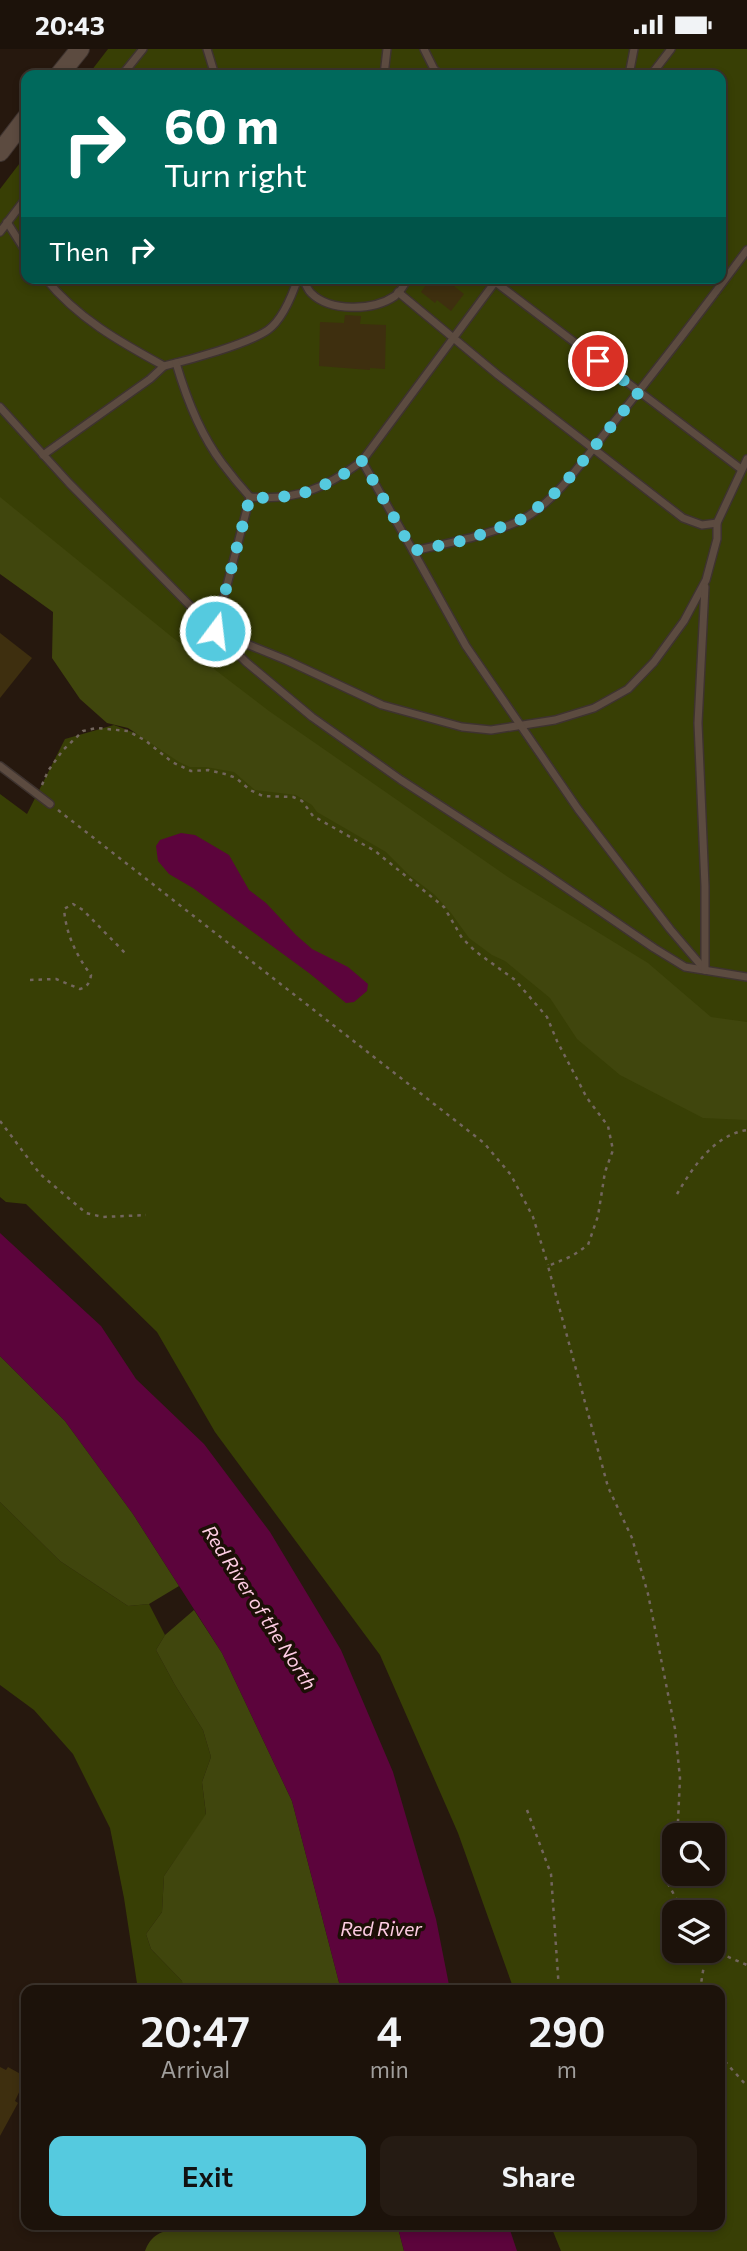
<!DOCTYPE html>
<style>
body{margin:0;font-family:Commissioner,sans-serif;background:#251b13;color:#f1f3f6;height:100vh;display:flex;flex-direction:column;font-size:26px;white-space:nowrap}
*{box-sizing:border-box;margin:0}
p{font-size:23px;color:#a09e9c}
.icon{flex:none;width:38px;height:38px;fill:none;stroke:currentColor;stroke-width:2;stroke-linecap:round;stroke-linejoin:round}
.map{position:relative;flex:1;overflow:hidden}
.side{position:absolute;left:21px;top:1936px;width:704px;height:245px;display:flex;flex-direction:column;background:#1c120a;border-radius:14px;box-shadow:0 4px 10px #0003,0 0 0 2px #3a322b}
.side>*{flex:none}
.top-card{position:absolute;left:21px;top:21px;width:705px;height:214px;border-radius:14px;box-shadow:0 4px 10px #0003,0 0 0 2px #3a322b;background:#00695c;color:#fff;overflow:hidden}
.fabs{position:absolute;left:662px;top:1774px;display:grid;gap:14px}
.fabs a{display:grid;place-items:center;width:63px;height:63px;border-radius:14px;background:#1c120a;box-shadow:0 4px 10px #0003,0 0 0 2px #3a322b;font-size:35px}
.pin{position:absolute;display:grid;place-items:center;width:60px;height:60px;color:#fff;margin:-30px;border:4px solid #fff;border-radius:50%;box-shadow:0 2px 7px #0007}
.me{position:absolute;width:77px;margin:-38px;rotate:15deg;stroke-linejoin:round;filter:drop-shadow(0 0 5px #0008)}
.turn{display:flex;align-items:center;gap:24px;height:147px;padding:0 28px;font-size:32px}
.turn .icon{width:91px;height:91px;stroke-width:2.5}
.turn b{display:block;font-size:49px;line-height:60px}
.then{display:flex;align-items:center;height:66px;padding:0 28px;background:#0003;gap:14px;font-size:26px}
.eta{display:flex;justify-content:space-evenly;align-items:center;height:119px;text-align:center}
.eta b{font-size:42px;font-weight:600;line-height:49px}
.primary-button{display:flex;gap:14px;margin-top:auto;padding:14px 28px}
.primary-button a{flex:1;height:80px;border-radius:14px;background:#55cadf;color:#111;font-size:28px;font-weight:600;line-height:80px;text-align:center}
.primary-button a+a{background:#251b13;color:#f1f3f6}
.status{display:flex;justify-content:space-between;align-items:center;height:49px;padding:0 35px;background:#1c120a;direction:ltr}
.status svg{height:19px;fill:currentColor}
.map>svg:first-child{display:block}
</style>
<div class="status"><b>20:43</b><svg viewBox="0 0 49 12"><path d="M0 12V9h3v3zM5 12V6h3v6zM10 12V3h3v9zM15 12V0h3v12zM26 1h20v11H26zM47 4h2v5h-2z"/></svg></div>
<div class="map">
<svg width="747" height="2202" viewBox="0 0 747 2202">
<rect width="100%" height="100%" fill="#26180e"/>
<g fill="#383f05" fill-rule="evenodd">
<path d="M108 0H747V2202H561L550 2175H719V1941H514L458 1784 380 1606 215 1383 157 1283 26 1155 6 1153 0 1148V745L27 765 65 690 114 676 181 701 0 488V140L26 106V229H721V26H88ZM674 1787H712V1825H674ZM674 1864H712V1902H674Z"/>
<polygon points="0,1453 60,1512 128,1557 149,1555 165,1586 156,1601 175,1636 203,1681 211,1708 202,1733 206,1766 164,1827 162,1863 146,1885 151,1900 182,1932 183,1941 138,1941 124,1849 110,1779 73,1705 34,1661 0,1636"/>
</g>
<g fill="#40460d">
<polygon points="0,448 172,588 269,662 508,828 648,914 711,968 747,973 747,1071 703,1069 620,1026 577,990 550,949 505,912 492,906 469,889 451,864 435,846 409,826 386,803 317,763 312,756 296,746 255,741 234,723 206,718 190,718 179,713 128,679 107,674 80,650 52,609 53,563 0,525"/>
<polygon points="0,1307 65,1372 133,1465 179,1537 149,1555 128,1557 60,1512 0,1453"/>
<polygon points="194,1561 222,1604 292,1752 341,1941 183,1941 182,1932 151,1900 146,1885 162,1863 164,1827 206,1765 202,1733 211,1708 203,1681 175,1636 156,1601 165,1586"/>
<path d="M180 2175H397L404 2202H145C151 2186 161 2182 177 2180Z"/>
</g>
<g fill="#5c043c">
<polygon points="181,784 195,786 229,806 249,841 266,854 296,886 312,900 348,918 368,935 367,942 354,953 346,954 309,924 193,839 169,825 158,812 156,797 160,791"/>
<polygon points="0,1184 101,1277 136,1330 204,1395 270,1483 341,1601 393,1723 436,1870 450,1941 341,1941 292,1752 222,1604 133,1465 65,1372 0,1307"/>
<polygon points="397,2175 508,2175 517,2202 404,2202"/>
</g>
<g fill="#3e2f0f">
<polygon points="431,229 453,229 450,234 464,245 451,262 437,251 435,254 421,243"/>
<polygon points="345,266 361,267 360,275 386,276 385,320 370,319 370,321 319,317 320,273 344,274"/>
<polygon points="0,584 32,609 0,649"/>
<polygon points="0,2018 6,2021 8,2018 26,2028 15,2052 18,2054 0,2087"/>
</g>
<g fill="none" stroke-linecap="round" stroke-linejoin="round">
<g stroke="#3e332f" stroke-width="10">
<g id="service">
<polyline points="207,0 215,26"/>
<polyline points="424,0 434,20 440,26"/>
<polyline points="122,26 143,0"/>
<polyline points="384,26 387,0"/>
<polyline points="629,26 634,0"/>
<polyline points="651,26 671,0"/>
<polyline points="7,173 26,203"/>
<polyline points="0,183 26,149"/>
<path d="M45 229C77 269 120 293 164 317 189 311 248 295 268 281 283 270 292 247 298 229"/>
<path d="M303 229C305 234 307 240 311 244 330 263 373 262 395 247 400 243 405 235 408 229"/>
<polyline points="490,229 741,420"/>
<polyline points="398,243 498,326 683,469 702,476 717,474"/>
<path d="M176 314C186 348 200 385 222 414 231 426 240 437 250 448L215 582 246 613 312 668 401 731 540 821 654 899 685 918 747 928"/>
<polyline points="0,358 69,434 215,582 286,611 382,656 462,678 491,681 555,671 594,659 628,640 654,613 684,572 706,531 717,490 717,474 747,410"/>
<polyline points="43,406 150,330 164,317"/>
<path d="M362 412 413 502C449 494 487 487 521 471 553 455 584 411 606 383 655 323 701 263 747 201"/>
<path d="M250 448C296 452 326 439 362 412L498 229"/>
<polyline points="413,502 466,597 578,760 670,880 705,921"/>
<polyline points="705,538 698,674 705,837 705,921"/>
<polyline points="0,717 50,755"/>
</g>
</g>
<g stroke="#3e332f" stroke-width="20">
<g id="tertiary">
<polyline points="59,26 80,0"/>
<polyline points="0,103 26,69"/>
</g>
</g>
<g stroke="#73665e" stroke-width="2.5" stroke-dasharray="3.5 5" stroke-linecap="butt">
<polyline points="42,736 48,722 63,701 83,682 96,679 128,682 146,692 172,713 191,722 208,721 225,725 236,729 250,741 263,747 293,748 302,752 313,767 375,802 444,858 462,889 475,902 515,931 547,968 557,992 587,1049 608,1077 613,1101 605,1123 598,1167 588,1196 572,1207 548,1217 608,1438 632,1489 648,1545 675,1680 680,1729 678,1772 675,1787"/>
<polyline points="58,761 484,1094 511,1126 533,1168 548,1216"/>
<path d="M30 931 56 930 80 940C87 938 90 934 91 926 76 906 66 885 64 860L73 855 83 861 126 905"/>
<polyline points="0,1072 40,1125 86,1164 103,1168 146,1166"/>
<path d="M677 1145C693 1118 714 1086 747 1081"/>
<polyline points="527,1761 551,1825 559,1941"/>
<polyline points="674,1793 666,1831 684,1864"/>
<polyline points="712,1901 747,1916"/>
<polyline points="700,1941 704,1916 703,1902"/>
<polyline points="719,2006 747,2037"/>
</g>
<use href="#service" stroke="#5c4b40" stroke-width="7"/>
<use href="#tertiary" stroke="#5c4b40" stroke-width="18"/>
</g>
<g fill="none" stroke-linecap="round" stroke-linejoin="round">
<path stroke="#55cadf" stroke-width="12" stroke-dasharray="0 21.6" d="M215 582 250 448C296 452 327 439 362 412L413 502 466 491 522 470 549 450 569 429 639 343 598 312"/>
</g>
<g text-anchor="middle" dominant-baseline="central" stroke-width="7" stroke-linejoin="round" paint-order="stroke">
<g font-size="19" font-style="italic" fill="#ffcde4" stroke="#1c0f06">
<text transform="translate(260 1558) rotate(57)">Red River of the North</text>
<text x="381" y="1879">Red River</text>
</g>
</g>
</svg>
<div class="fabs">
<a><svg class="icon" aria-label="search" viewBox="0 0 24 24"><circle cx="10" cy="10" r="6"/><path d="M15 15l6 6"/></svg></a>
<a><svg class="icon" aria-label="layers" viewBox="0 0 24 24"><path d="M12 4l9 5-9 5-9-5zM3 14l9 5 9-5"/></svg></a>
</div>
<div class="pin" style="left:598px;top:312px;background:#d93025"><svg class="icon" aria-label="arrive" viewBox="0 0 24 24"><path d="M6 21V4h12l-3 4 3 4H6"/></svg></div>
<svg class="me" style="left:215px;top:582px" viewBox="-20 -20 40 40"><circle r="17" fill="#55cadf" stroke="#fff" stroke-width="3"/><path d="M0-11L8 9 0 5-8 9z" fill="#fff"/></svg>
<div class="top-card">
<div class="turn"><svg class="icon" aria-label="right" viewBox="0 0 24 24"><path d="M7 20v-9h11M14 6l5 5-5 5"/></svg><div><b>60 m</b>Turn right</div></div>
<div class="then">Then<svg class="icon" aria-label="right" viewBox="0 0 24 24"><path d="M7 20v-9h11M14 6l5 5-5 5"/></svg></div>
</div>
<section class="side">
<div class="eta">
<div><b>20:47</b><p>Arrival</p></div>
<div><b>4</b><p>min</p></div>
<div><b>290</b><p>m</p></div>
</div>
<div class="primary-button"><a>Exit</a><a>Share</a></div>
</section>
</div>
